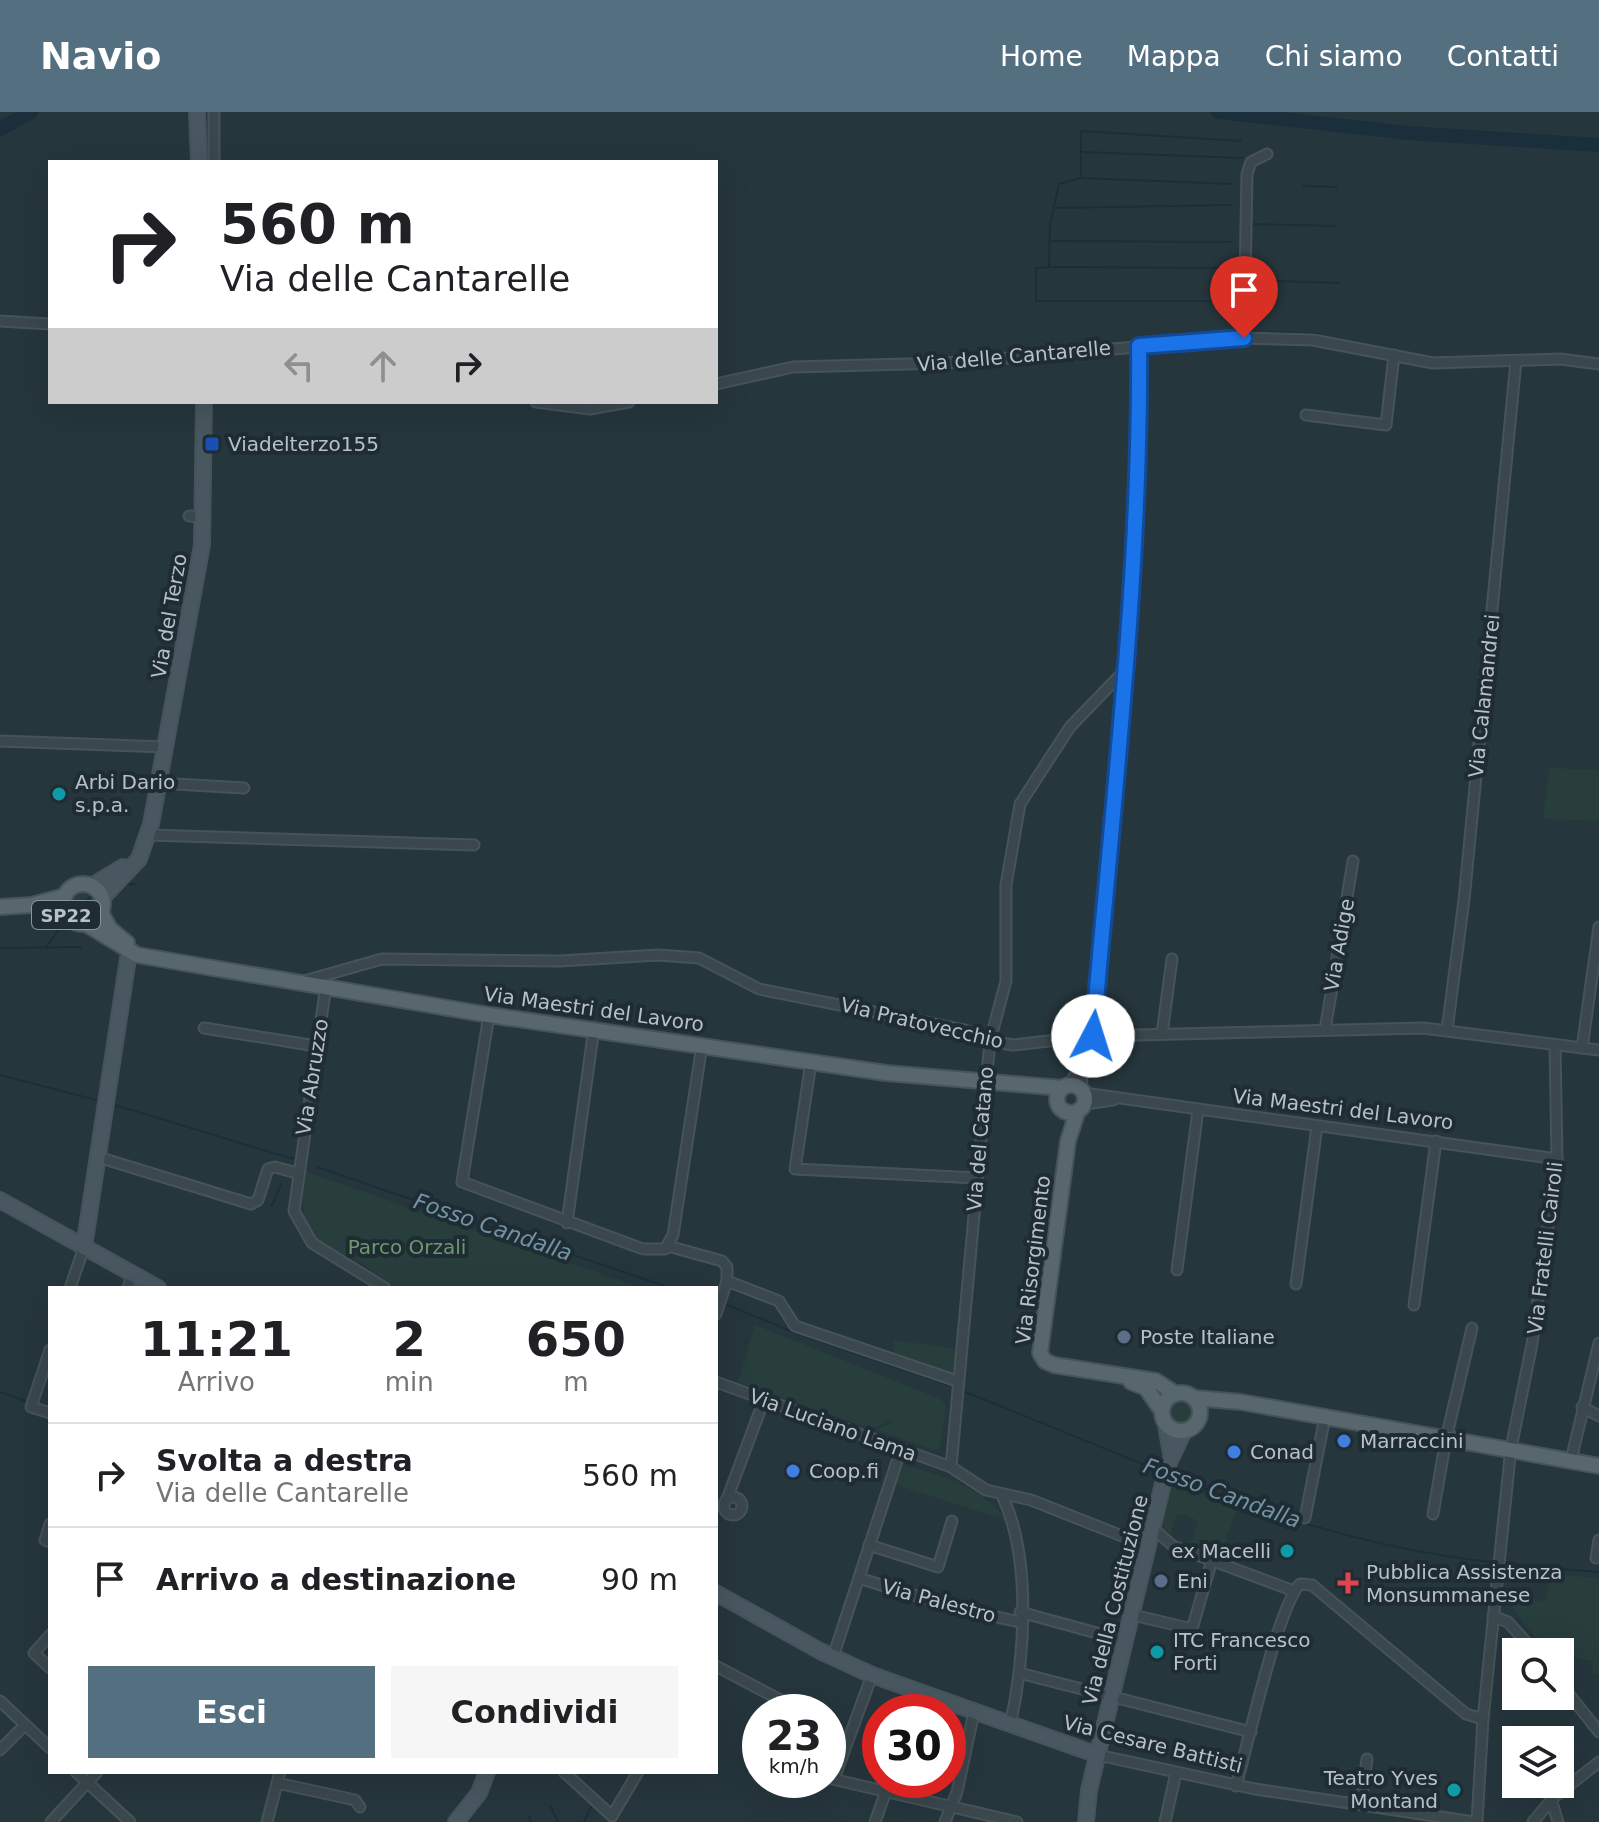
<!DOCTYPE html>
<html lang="it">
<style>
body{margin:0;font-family:"DejaVu Sans",sans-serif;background:#f6f6f6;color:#202124;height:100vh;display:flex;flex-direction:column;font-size:30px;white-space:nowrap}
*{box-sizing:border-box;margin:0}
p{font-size:26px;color:#757577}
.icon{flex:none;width:44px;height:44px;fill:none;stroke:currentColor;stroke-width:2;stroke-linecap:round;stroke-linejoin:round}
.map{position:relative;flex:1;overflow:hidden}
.sheet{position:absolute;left:48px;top:1174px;width:670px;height:488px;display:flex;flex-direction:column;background:#fff;border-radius:0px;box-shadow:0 8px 32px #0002}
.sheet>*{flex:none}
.hud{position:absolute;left:48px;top:48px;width:670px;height:244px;border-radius:0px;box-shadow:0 8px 32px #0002;background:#fff;color:#202124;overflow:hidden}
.tools{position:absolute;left:1502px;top:1526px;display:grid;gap:16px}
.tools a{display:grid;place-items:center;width:72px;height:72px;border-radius:0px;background:#fff;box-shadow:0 8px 32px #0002;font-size:40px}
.speed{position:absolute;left:742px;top:1582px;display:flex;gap:16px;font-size:40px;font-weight:700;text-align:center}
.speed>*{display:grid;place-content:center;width:104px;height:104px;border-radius:50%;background:#fff;box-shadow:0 8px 32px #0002;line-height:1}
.speed small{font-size:20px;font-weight:400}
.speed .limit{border:12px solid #d22;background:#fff;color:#111}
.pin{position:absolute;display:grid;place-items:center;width:68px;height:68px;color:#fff;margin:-82px -34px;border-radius:50% 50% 50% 0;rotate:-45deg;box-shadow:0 0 8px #0007}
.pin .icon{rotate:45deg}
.me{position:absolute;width:88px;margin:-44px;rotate:5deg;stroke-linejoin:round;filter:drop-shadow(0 0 6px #0008)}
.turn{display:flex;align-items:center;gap:28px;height:168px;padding:0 40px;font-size:36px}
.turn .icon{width:104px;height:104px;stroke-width:2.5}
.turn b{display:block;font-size:56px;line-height:68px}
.lanes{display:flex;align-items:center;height:76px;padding:0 40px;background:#0003;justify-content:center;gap:40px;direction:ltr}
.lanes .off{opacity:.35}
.eta{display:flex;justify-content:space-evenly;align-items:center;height:136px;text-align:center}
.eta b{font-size:48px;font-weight:600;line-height:56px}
.button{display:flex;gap:16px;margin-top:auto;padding:16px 40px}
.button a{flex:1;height:92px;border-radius:0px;background:#546f80;color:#fff;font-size:32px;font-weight:600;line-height:92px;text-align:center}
.button a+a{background:#f6f6f6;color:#202124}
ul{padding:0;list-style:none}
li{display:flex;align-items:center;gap:24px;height:104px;padding:0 40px;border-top:2px solid #e0e0e0}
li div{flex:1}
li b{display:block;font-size:30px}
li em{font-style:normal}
header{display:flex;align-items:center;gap:48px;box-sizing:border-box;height:112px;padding:0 40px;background:#546f80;color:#fff}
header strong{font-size:38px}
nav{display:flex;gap:44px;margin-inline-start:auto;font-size:28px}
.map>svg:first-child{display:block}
</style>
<header>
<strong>Navio</strong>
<nav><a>Home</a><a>Mappa</a><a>Chi siamo</a><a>Contatti</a></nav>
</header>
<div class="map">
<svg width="1599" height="1710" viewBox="0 0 1599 1710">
<rect width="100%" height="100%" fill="#26363d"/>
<g fill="#283e3c">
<polygon points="1549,656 1599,658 1599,709 1543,707"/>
<circle cx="84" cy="792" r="13"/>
<polygon points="306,1060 642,1176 396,1176 362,1152 317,1128 307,1115 302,1088"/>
<polygon points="755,1213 940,1287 946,1293 940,1336 934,1338 876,1318 892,1311 891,1308 872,1317 738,1270"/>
<polygon points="894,1228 956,1237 953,1262 893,1244"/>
<circle cx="1181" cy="1300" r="13"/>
<path d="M903 1353C940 1363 982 1374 1006 1408L896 1373Z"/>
<polygon points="1172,1370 1238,1394 1221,1440 1184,1429 1192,1428 1198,1410 1187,1402 1176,1404 1171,1419 1176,1424 1165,1419 1163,1410"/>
<polygon points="1550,1462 1599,1466 1599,1562 1593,1562 1592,1549 1546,1540 1505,1486 1545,1489"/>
</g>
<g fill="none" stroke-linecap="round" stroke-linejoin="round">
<g stroke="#1a2f3b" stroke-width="2">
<polyline points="1081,40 1243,46"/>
<polyline points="1081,66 1232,72"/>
<polyline points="1303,74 1337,75"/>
<polyline points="1056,96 1231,93"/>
<polyline points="1252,112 1335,114"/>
<polyline points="1052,129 1231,130"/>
<polyline points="1051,155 1230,156"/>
<polyline points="1249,168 1339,171"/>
<polyline points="1230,189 1036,189 1036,156 1049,155 1050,112 1059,72 1081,66 1081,19 1241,29"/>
<polyline points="1249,220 1320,222"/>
<polyline points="1140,229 1237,221"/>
<polyline points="126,772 135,772"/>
<polyline points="75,801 91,784"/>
<polyline points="46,835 60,816"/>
<polyline points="0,836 81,835"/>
<polyline points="0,963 100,989"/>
<polyline points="115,993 293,1047"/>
<polyline points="317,1055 670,1176"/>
<polyline points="272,1094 281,1072"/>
<polyline points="725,1192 798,1222 949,1273"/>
<polyline points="963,1279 1160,1359"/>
<polyline points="0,1280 28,1290"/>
<path d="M1170 1363C1274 1406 1380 1438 1491 1450"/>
<polyline points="1508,1452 1599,1460"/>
<polyline points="551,1695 558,1710"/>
<polyline points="529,1704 531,1710"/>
<polyline points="584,1710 591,1695"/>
</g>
<g stroke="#1a2f3b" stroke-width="14">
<polyline points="1218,0 1408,21 1599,33"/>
<polyline points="0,17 31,0"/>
</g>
<g stroke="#46535a" stroke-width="13">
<g id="street">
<polyline points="214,50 214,0"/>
<polyline points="0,209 50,212"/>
<polyline points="1244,226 1247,62 1251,50 1267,42"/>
<polyline points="716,272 793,255 946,251 1244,226 1313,228 1433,251 1560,247 1599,252"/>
<polyline points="536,290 590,297 629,290"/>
<polyline points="1306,303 1386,313 1394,243"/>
<polyline points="189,404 205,405"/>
<polyline points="0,629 165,635"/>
<polyline points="158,671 244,676"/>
<polyline points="148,723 474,733"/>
<polyline points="304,869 382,847 560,849 658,843 699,846 759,877 965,918 990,929 1013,933 1093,924 1423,916 1599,938"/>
<polyline points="326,873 294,1099 312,1131 385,1176"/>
<polyline points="489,903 462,1070 643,1137 665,1137 673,1123 702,933"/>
<polyline points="204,916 316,934"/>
<polyline points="1325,918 1353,749"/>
<polyline points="1447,918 1464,788 1516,249"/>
<polyline points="1162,922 1172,847"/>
<polyline points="1582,936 1599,815"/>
<polyline points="811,950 795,1057 977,1066"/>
<path d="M1070 973 1093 924C1113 695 1141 464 1139 234"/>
<polyline points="1081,977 1083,953"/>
<polyline points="1084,981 1557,1047"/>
<polyline points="1085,992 1113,988"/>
<polyline points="98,1045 251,1092 258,1088 268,1057 275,1055 297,1061"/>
<polyline points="567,1111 594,916"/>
<polyline points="668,1134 722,1149 727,1155 727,1169 779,1189 795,1214 957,1269"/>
<polyline points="1177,1158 1198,998"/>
<polyline points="1296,1172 1317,1014"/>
<polyline points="70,1176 84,1135"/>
<polyline points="128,1176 132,1162"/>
<polyline points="1414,1193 1436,1029"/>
<polyline points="716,1202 727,1169"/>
<polyline points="50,1238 31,1295 50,1301"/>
<polyline points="716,1270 951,1355 986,1378 1031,1388 1127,1426 1146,1443"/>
<polyline points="1582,1295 1599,1304"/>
<polyline points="1511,1336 1532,1232 1557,1047 1555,933"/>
<polyline points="1571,1348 1599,1231"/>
<polyline points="951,1355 990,929 1006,869 1006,773 1020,692 1070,615 1124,559"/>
<path d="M1002 1383C1032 1447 1025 1546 1010 1614"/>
<circle cx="733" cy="1394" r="9"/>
<polyline points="727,1387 764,1288"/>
<polyline points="1433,1402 1446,1327 1472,1216"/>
<polyline points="1305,1406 1325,1305"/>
<polyline points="50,1412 45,1428 50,1430"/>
<polyline points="1156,1419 1173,1434 1294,1479"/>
<polyline points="869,1433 938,1455 952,1409"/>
<polyline points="1596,1446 1599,1428"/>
<polyline points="859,1466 951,1495 1020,1510"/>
<polyline points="1020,1500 1126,1529"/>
<polyline points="1133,1503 1192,1517 1212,1448"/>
<polyline points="1493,1504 1508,1510 1535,1540"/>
<polyline points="50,1523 34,1541 50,1556"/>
<polyline points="833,1545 901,1337"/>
<polyline points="716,1554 803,1600"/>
<polyline points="1019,1561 1251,1620"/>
<polyline points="1560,1571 1599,1620"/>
<polyline points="0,1589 50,1636"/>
<polyline points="0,1638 25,1613"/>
<polyline points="1098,1643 1255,1677 1474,1710"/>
<polyline points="76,1660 130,1710"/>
<polyline points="564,1660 612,1704 638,1660"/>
<polyline points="828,1666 1017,1710"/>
<polyline points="834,1667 872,1563"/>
<polyline points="277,1671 355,1688 360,1695"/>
<path d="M1236 1674C1247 1636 1278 1494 1300 1472L1312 1473 1466 1602 1483 1607"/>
<polyline points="1551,1687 1558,1710"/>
<polyline points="1361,1691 1367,1647"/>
<polyline points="51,1710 97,1660"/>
<polyline points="267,1710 280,1660"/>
<polyline points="875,1710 886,1679"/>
<polyline points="945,1710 957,1680 974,1600"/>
<polyline points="1165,1710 1176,1661"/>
<polyline points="1477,1710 1483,1607 1510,1345"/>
<polyline points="1533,1710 1553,1686 1599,1650"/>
</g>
</g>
<g stroke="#46535a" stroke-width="18">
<g id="secondary">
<polyline points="197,0 199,50"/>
<polyline points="92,774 123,755"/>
<polyline points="102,786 139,747 151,712 202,433 204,290"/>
<polyline points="0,1088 158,1176"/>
<polyline points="84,1135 129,840"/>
<polyline points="1166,1313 1171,1342"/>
<polyline points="716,1481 820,1539 872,1563 1098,1643"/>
<polyline points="456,1710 479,1681 487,1660"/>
<polyline points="1086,1710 1089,1678 1167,1355 1184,1319"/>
</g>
</g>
<g stroke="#46535a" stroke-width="18">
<g id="primary">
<circle cx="83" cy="792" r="20"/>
<polyline points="0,795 32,793 65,784"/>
<polyline points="101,801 110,817 127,831"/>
<polyline points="86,812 137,843 489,903 886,961 1062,976"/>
<circle cx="1071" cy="987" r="14"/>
<polyline points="1077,1001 1068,1029 1040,1241 1045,1249 1054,1253 1156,1269 1176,1282"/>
<polyline points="1131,1270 1146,1276 1162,1299"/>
<circle cx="1181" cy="1300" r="19"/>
<polyline points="1194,1286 1241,1290 1599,1354"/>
</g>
</g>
<use href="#street" stroke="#3a474d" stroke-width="9"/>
<use href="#secondary" stroke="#485760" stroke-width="14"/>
<use href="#primary" stroke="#58666d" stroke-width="14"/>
</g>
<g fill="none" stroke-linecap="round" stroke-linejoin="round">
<g stroke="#114b97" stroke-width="20">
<path id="route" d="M1093 924C1112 694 1141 464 1139 234L1244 226"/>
</g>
<use href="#route" stroke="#1a73e8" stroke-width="14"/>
</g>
<rect fill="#1a4fb4" stroke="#1f2c33" stroke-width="3" x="204" y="324" width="16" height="16" rx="4"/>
<g fill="#0f9aa8" stroke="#1f2c33" stroke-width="3">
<circle cx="59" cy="682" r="8"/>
<circle cx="1287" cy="1439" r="8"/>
<circle cx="1157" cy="1540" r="8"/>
<circle cx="1454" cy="1678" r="8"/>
</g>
<g fill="#5c6f8a" stroke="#1f2c33" stroke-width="3">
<circle cx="1124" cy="1225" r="8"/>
<circle cx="1161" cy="1469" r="8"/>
</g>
<g fill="#3f7fe0" stroke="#1f2c33" stroke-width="3">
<circle cx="1344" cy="1329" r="8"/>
<circle cx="1234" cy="1340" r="8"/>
<circle cx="793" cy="1359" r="8"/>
</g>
<path fill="#e0444e" stroke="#1f2c33" stroke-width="3" d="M1344 1459h8v8h8v8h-8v8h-8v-8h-8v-8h8z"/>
<g text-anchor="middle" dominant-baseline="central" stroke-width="8" stroke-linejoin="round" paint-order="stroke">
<rect fill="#1f2c33" stroke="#89959b" stroke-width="2" x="32" y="789" width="68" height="28" rx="6"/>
<g font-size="18" font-weight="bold" fill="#b6c2c8">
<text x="66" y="803">SP22</text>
</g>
<g font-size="20" fill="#b6c2c8" stroke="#1f2c33">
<text transform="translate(1014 244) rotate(-5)">Via delle Cantarelle</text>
<text transform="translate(169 504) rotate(-80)">Via del Terzo</text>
<text transform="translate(1484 584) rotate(-84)">Via Calamandrei</text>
<text transform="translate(1339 833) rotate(-80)">Via Adige</text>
<text transform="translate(594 897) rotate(8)">Via Maestri del Lavoro</text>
<text transform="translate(922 911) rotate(13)">Via Pratovecchio</text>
<text transform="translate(312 965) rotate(-81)">Via Abruzzo</text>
<text transform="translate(1343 997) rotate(7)">Via Maestri del Lavoro</text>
<text transform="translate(980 1027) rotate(-85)">Via del Catano</text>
<text transform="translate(1545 1136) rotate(-83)">Via Fratelli Cairoli</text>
<text transform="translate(1033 1148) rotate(-83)">Via Risorgimento</text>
<text transform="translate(833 1313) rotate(20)">Via Luciano Lama</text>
<text transform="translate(1115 1488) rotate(-76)">Via della Costituzione</text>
<text transform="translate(939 1489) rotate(15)">Via Palestro</text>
<text transform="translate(1153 1632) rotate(14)">Via Cesare Battisti</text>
</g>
<g font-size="20" fill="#b6c2c8" stroke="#1f2c33" text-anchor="start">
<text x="228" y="332">Viadelterzo155</text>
<text x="75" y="670">Arbi Dario<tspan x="75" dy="23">s.p.a.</tspan></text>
<text x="1140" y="1225">Poste Italiane</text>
<text x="1360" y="1329">Marraccini</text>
<text x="1250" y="1340">Conad</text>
<text x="809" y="1359">Coop.fi</text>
<text x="1271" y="1439" text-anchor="end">ex Macelli</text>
<text x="1366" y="1460">Pubblica Assistenza<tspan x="1366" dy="23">Monsummanese</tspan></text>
<text x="1177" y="1469">Eni</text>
<text x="1173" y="1528">ITC Francesco<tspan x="1173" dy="23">Forti</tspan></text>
<text x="1438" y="1666" text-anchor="end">Teatro Yves<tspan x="1438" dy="23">Montand</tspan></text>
</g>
<g font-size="20" fill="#6f986f" stroke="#1f2c33">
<text x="407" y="1135">Parco Orzali</text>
</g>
<g font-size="22" font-style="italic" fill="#7294a5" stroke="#1f2c33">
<text transform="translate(493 1115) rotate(19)">Fosso Candalla</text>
<text transform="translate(1222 1381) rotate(20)">Fosso Candalla</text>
</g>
</g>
</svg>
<div class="tools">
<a><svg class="icon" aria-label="search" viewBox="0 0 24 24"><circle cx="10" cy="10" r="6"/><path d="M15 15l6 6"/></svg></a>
<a><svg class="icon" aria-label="layers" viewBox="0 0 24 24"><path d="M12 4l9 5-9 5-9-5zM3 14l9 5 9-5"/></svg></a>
</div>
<div class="speed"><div>23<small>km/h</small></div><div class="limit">30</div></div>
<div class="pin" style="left:1244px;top:226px;background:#d93025"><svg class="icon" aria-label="arrive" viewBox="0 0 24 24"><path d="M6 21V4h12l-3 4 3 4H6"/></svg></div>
<svg class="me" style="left:1093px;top:924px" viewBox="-20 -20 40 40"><circle r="19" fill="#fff"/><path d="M0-13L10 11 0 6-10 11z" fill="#1a73e8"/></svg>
<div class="hud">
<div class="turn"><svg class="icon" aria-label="right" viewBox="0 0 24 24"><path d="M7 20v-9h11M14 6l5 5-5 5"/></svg><div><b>560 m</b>Via delle Cantarelle</div></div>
<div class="lanes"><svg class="icon off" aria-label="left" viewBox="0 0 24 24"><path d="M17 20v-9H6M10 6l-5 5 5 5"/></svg><svg class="icon off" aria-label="ahead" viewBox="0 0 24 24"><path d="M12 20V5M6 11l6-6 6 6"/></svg><svg class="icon" aria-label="right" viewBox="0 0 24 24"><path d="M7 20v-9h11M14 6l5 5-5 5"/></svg></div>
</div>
<section class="sheet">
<div class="eta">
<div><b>11:21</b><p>Arrivo</p></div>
<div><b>2</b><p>min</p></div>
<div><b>650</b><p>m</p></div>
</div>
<ul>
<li><svg class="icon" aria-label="right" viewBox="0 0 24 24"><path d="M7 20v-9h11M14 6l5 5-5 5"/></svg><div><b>Svolta a destra</b><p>Via delle Cantarelle</p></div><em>560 m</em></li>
<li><svg class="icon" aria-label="arrive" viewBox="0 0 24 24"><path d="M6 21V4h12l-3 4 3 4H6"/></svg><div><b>Arrivo a destinazione</b></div><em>90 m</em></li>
</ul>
<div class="button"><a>Esci</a><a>Condividi</a></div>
</section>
</div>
